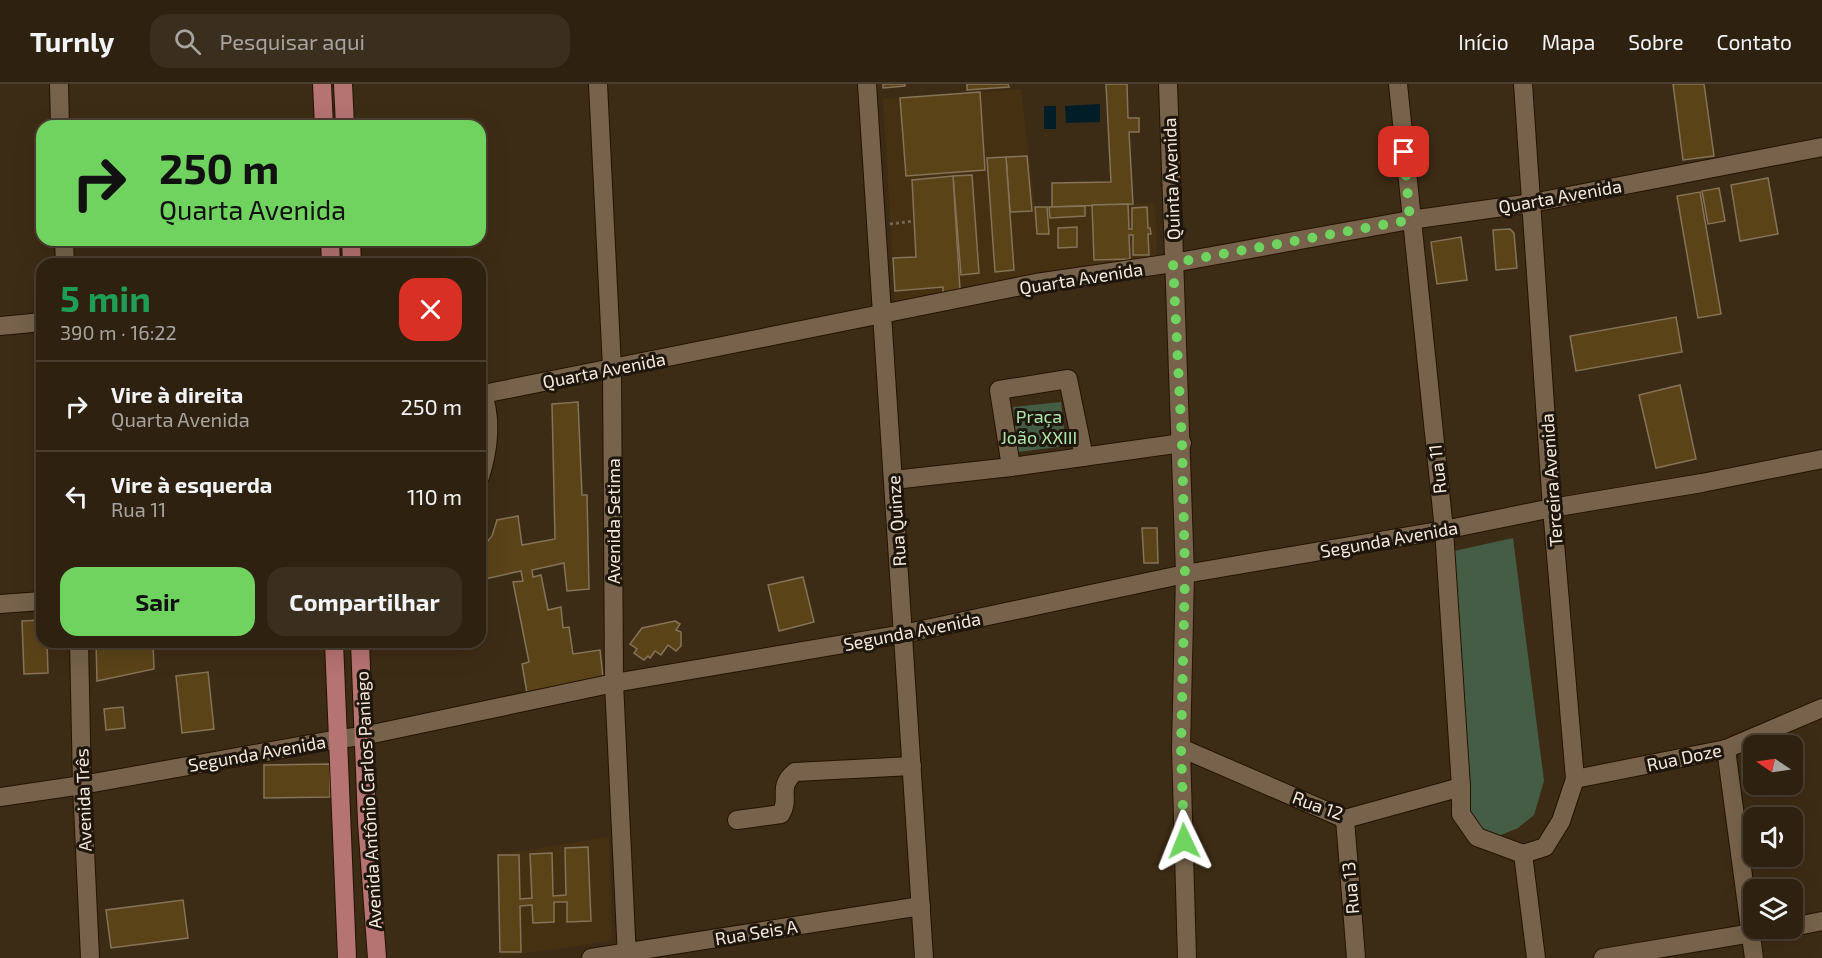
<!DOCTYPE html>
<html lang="pt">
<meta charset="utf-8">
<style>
body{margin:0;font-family:"Exo 2",sans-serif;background:#3a2e1e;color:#f1f3f6;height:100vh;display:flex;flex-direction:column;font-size:22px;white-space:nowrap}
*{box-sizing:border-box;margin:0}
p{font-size:20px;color:#a7a39f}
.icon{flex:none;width:33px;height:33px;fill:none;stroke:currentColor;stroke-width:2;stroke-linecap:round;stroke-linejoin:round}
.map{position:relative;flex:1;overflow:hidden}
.sheet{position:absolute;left:36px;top:174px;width:450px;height:390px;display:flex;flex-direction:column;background:#2e2110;border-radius:18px;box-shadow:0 6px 24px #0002,0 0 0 2px #493e30}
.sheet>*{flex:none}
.banner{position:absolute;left:36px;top:36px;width:450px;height:126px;border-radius:18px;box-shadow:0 6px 24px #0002,0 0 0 2px #493e30;background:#70d35f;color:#111;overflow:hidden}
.needle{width:39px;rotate:283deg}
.controls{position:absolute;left:1743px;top:651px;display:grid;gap:12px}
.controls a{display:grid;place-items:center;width:60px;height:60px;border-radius:12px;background:#2e2110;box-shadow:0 6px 24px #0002,0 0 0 2px #493e30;font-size:30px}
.pin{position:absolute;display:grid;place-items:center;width:51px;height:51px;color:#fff;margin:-26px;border-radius:12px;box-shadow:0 3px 9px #0006}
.me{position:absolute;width:66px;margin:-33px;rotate:358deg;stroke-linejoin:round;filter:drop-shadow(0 0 4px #0008)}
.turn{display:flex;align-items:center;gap:21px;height:126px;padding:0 24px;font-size:27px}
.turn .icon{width:78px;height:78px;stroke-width:2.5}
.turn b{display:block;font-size:42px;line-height:51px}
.round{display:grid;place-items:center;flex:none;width:63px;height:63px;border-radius:18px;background:#3a2e1e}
.head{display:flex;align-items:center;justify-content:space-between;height:102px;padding:0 24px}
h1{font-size:36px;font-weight:700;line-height:45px;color:#1e9e55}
.action{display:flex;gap:12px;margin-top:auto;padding:12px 24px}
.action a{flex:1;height:69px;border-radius:18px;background:#70d35f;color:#111;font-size:24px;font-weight:700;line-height:69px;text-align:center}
.action a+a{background:#3a2e1e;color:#f1f3f6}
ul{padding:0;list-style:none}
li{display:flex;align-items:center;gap:18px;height:90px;padding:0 24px;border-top:2px solid #493e30}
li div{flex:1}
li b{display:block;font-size:22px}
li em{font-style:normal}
header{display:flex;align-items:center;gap:36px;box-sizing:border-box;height:84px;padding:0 30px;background:#2e2110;border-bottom:2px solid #493e30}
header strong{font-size:28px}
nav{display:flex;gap:33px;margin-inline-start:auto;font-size:21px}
.search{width:420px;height:54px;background:#3a2e1e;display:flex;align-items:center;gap:15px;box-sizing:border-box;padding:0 21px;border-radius:18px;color:#a7a39f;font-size:22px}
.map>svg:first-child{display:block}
</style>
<header>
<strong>Turnly</strong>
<div class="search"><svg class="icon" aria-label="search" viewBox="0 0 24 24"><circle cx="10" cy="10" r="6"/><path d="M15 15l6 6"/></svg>Pesquisar aqui</div>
<nav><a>Início</a><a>Mapa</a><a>Sobre</a><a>Contato</a></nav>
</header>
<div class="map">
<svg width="1822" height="874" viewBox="0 0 1822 874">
<rect width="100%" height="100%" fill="#3d2c15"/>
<g fill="#463012">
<polygon points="1021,5 1035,123 1155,119 1157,172 895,217 883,15"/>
<polygon points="609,753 612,854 609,857 500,873 498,771"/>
</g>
<g fill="#455d45">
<polygon points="1061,318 1066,362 1018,368 1013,323"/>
<polygon points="1513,454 1544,697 1534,731 1518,744 1496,753 1485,747 1467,732 1454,467"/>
</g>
<g fill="#011e28">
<polygon points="1100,20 1100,38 1066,39 1065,22"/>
<rect x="1044" y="22" width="12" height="23"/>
</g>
<g fill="#5b4318" stroke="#847358" stroke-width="1.5">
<polygon points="883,0 905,0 905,2 883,4"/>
<polygon points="967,0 1008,0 1009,3 967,6"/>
<polygon points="1106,0 1127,0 1128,34 1139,34 1139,48 1129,48 1133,120 1052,123 1052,99 1111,98"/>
<polygon points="1673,0 1704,0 1714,72 1683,76"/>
<polygon points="980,8 985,86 906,92 900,14"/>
<polygon points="1027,72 1032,127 1010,128 1006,73"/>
<polygon points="1006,73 1014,186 995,188 987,74"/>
<polygon points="972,91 979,189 961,191 953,92"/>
<polygon points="953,92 960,206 943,209 943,203 895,207 893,174 916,173 912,96"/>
<polygon points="1768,94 1778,150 1740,157 1731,101"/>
<polygon points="1719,104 1725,137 1708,140 1702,107"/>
<polygon points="1700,108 1721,230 1698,234 1677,112"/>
<polygon points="1128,120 1129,145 1132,145 1132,124 1147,123 1148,144 1150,144 1151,150 1148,150 1149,171 1133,171 1133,151 1129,151 1130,175 1094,176 1092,121"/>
<polygon points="1085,122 1085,132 1050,134 1049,123"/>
<polygon points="1035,123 1047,123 1049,150 1037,150"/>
<polygon points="1077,143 1077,163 1058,164 1058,144"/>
<polygon points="1510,145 1514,149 1517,184 1496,186 1493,146"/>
<polygon points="1461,153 1467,196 1437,200 1431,158"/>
<polygon points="1676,233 1682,268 1576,287 1570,252"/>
<polygon points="1680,301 1696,375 1656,384 1639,311"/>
<polygon points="578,318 582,411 587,411 589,505 567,507 564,479 532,486 533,493 541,491 548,526 561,523 563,544 569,543 573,570 600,566 603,593 527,609 522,580 529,578 513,498 523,497 521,487 480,496 480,462 486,459 492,452 497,436 518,432 522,461 555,455 552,320"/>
<polygon points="1142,444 1157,444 1158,479 1144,479"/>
<polygon points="803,493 814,538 779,547 768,501"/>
<polygon points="42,536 42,558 47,558 48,589 24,590 22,537"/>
<polygon points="675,537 680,540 676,546 681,548 681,562 676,567 668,561 661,571 655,567 650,574 648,572 644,576 634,569 637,565 630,560 642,544"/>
<polygon points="96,558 153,558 154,585 97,597"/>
<polygon points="208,588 214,645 182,649 176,592"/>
<polygon points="123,623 125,644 106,646 104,625"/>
<polygon points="330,680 330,713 264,714 264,681"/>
<polygon points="588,763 591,837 567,838 567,818 554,818 554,838 533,839 532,821 520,822 521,868 500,868 498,771 519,771 520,815 532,814 530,770 552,769 553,812 566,811 565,764"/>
<polygon points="183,816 188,854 111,864 106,826"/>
</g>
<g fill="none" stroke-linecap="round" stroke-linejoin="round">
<g stroke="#241300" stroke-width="20">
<g id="minor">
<polyline points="59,0 60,42"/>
<polyline points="598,0 612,284 614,599 627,874"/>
<polyline points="867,0 924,874"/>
<polyline points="1168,0 1185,490 1181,664 1187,874"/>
<polyline points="1398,0 1444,446 1461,703 1461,730 1477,753 1523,770"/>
<polyline points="64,156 65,180"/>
<polyline points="0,242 42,238"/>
<path d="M480 304C493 330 489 365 480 393"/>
<polyline points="483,310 1036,199 1173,179 1410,136 1532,119 1822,63"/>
<polyline points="1011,383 999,306 1068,295 1084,373"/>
<polyline points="893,396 1011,383 1182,359"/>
<polyline points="0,520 42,517"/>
<polyline points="79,558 82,701 90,874"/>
<polyline points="1181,664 1345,735 1461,703"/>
<polyline points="1726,665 1754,874"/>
<polyline points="1575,695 1726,665 1822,624"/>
<polyline points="0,713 82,701 338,655 363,652 614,599 903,550 1185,490 1444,446 1552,424 1702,399 1822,375"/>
<polyline points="1345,735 1356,874"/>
<path d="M737 736 781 730C791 713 776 704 795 688L912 682"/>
<polyline points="1523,770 1545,763 1561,737 1575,695 1552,424 1523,0"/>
<polyline points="1523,770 1536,874"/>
<polyline points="1792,843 1822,837"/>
<polyline points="591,874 921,822"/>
<polyline points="1603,874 1782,844"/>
</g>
</g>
<g stroke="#241300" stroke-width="20">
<g id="major">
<polyline points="322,0 324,42"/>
<polyline points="343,0 345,42"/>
<polyline points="330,156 331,180"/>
<polyline points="351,156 352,180"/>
<polyline points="334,558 347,874"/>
<polyline points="360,558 367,738 377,874"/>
</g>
</g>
<polyline stroke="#746551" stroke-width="3" stroke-dasharray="3 3" stroke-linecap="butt" points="890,140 914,137"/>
<use href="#minor" stroke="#77634b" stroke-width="18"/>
<use href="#major" stroke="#b57372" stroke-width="18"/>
</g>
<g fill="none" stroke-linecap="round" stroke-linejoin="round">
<polyline stroke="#70d35f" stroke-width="10" stroke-dasharray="0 18" points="1184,757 1181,664 1185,490 1182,359 1173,179 1410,136 1404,68"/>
</g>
<g text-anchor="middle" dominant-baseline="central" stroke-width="6" stroke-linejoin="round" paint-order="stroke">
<g font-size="18" fill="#f4e8db" stroke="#1e160c">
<text transform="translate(1171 95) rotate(-92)">Quinta Avenida</text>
<text transform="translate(1560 112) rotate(-10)">Quarta Avenida</text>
<text transform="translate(1081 194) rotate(-9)">Quarta Avenida</text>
<text transform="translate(604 286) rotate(-11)">Quarta Avenida</text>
<text transform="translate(1437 385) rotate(-96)">Rua 11</text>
<text transform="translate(1551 396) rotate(-94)">Terceira Avenida</text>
<text transform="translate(613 437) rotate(-90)">Avenida Setima</text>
<text transform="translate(896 437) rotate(-94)">Rua Quinze</text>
<text transform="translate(1389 455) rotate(-10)">Segunda Avenida</text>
<text transform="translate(912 547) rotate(-11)">Segunda Avenida</text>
<text transform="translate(257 669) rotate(-10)">Segunda Avenida</text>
<text transform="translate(1684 673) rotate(-12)">Rua Doze</text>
<text transform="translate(83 716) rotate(-92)">Avenida Três</text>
<text transform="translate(368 716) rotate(-93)">Avenida Antônio Carlos Paniago</text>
<text transform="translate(1318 721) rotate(20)">Rua 12</text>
<text transform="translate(1350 804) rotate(-95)">Rua 13</text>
<text transform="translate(756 848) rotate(-9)">Rua Seis A</text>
</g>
<g font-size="18" fill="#ace6ad" stroke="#1e160c">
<text x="1039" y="332">Praça<tspan x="1039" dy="21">João XXIII</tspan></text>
</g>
</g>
</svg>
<div class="controls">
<a><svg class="needle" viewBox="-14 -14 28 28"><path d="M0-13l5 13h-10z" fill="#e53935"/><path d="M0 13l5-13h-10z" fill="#a7a39f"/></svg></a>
<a><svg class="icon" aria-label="sound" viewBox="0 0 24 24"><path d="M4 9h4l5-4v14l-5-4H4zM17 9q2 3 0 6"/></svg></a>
<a><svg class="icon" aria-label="layers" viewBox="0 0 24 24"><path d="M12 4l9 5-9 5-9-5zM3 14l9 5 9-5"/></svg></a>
</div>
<div class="pin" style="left:1404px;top:68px;background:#d93025"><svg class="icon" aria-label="arrive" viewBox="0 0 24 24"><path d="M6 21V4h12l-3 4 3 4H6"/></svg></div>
<svg class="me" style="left:1184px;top:757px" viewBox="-20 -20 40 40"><path d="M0-17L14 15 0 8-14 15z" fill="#70d35f" stroke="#fff" stroke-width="4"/></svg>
<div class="banner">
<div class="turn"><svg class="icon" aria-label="right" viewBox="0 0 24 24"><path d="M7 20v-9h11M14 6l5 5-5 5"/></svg><div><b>250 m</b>Quarta Avenida</div></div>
</div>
<section class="sheet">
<div class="head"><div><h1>5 min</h1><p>390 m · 16:22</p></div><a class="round" style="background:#d93025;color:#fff"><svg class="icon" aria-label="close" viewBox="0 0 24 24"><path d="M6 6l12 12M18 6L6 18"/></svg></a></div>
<ul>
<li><svg class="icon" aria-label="right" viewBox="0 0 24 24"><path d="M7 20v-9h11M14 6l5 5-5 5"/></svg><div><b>Vire à direita</b><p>Quarta Avenida</p></div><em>250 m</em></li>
<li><svg class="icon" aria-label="left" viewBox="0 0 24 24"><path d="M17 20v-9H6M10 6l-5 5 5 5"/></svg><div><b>Vire à esquerda</b><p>Rua 11</p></div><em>110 m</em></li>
</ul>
<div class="action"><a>Sair</a><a>Compartilhar</a></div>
</section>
</div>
